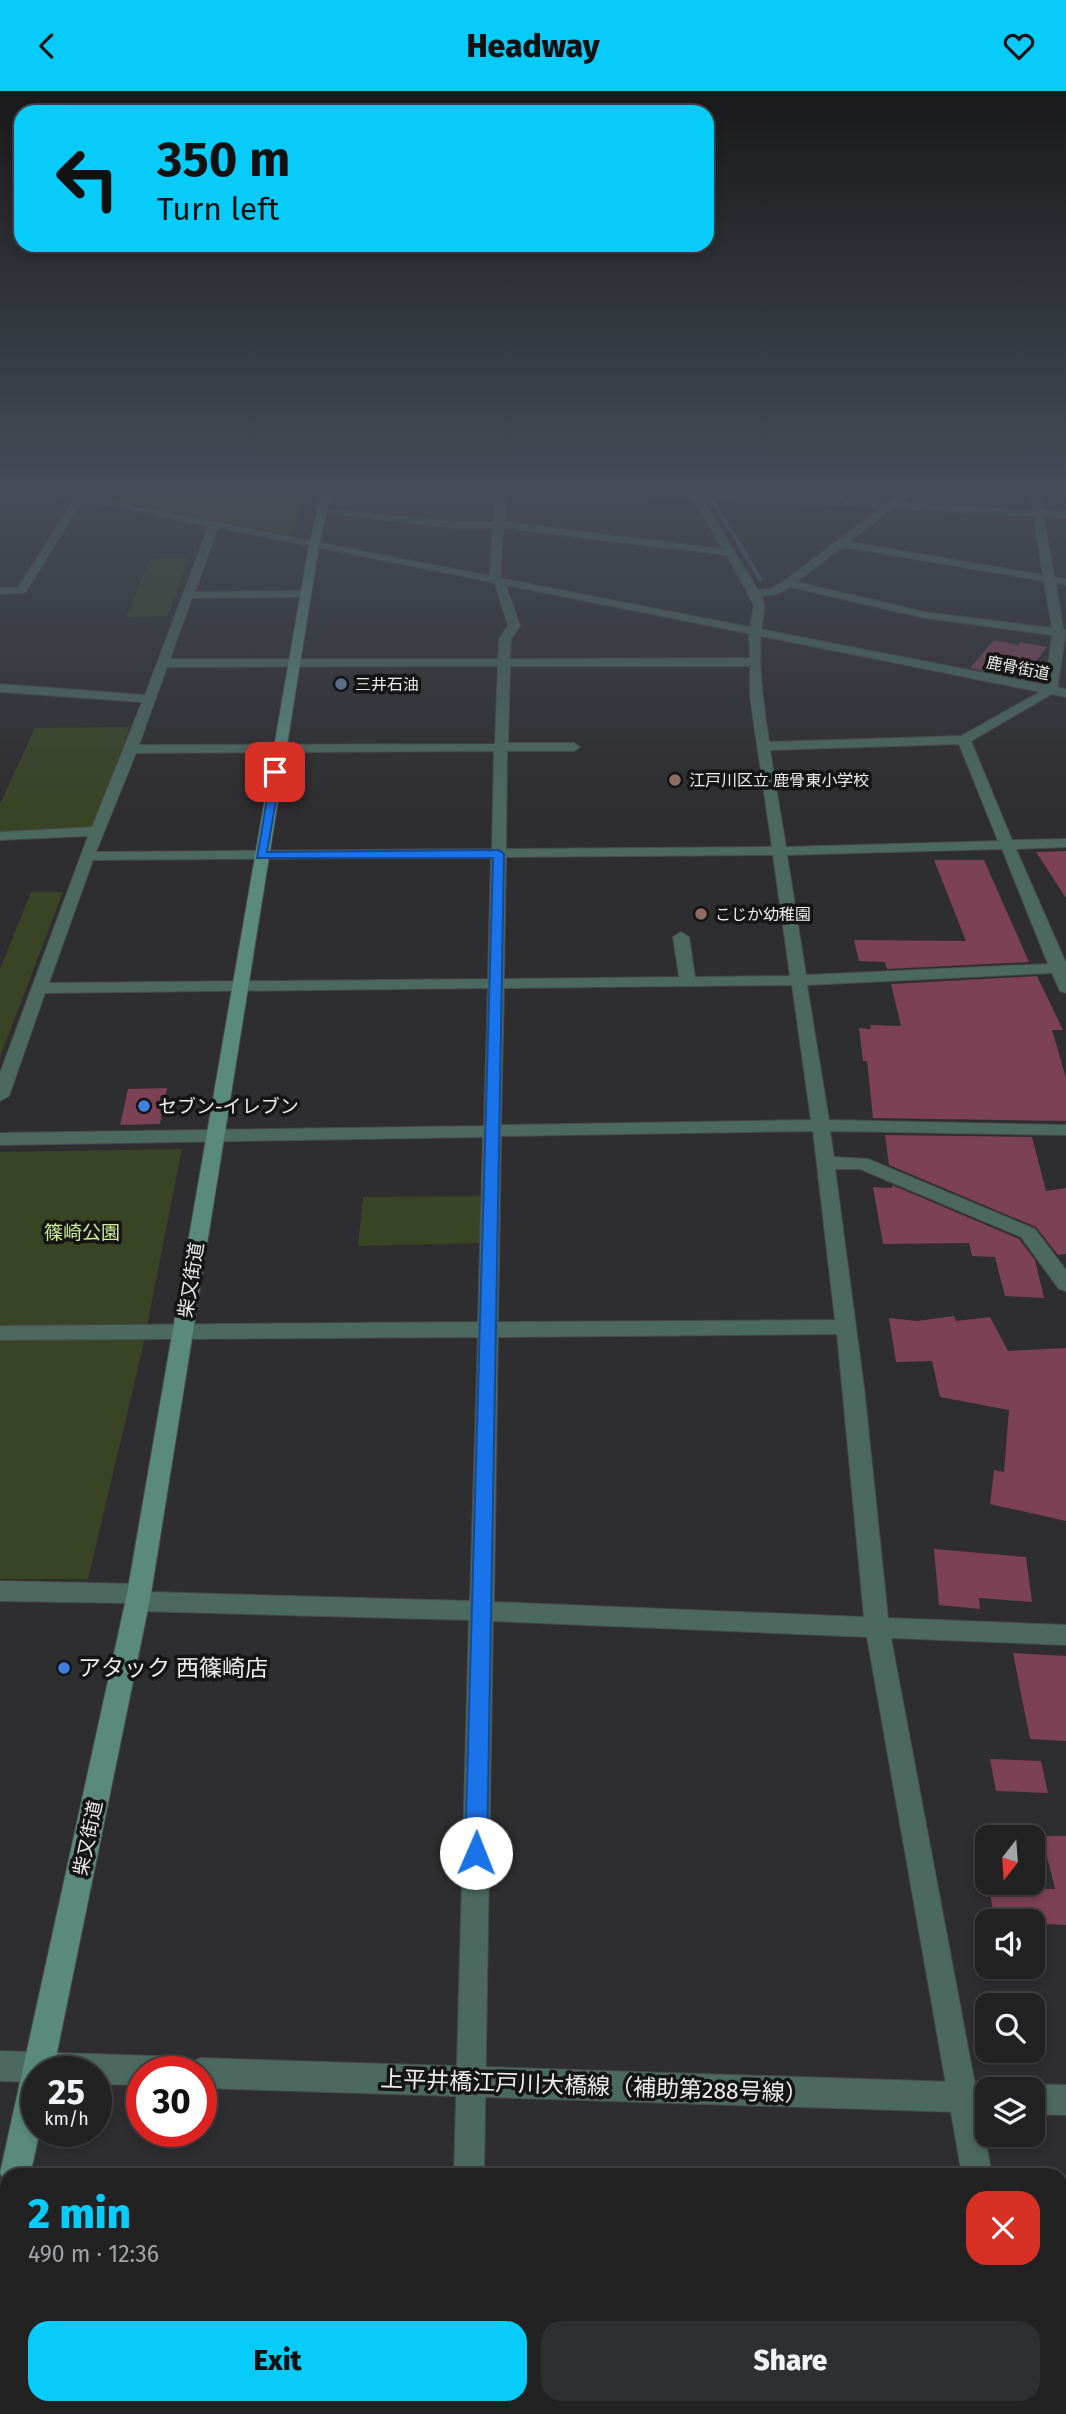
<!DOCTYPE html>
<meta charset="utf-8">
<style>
body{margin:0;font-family:"Fira Sans","Noto Sans JP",sans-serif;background:#2e2f30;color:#f1f3f6;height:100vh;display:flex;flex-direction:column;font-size:26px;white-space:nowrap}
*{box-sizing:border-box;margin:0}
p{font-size:23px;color:#a2a4a6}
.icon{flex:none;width:38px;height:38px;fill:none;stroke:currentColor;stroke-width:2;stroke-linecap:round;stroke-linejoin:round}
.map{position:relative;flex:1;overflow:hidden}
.side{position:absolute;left:0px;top:2077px;width:1068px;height:247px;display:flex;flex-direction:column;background:#222223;border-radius:21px 21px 0 0;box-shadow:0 4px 10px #0003,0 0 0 2px #3f3f41}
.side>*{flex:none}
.hud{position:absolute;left:14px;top:14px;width:700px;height:147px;border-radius:21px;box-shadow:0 4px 10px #0003,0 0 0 2px #3f3f41;background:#07cbf9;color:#111;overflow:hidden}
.needle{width:46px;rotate:197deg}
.controls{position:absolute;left:975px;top:1734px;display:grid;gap:14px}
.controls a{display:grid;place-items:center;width:70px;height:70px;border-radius:14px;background:#222223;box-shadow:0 4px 10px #0003,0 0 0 2px #3f3f41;font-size:35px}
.speed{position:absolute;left:21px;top:1965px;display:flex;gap:14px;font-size:35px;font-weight:700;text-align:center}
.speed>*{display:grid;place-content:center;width:91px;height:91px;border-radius:50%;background:#222223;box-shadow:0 4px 10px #0003,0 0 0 2px #3f3f41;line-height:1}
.speed small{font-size:18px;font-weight:400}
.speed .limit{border:10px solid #d22;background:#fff;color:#111}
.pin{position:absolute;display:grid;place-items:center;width:60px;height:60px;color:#fff;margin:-30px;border-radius:14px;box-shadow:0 4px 10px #0006}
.me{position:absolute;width:77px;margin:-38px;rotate:1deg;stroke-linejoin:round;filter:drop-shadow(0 0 5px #0008)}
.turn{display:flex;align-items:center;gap:24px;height:147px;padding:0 28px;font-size:32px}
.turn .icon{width:91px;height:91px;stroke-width:2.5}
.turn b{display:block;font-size:49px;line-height:60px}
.round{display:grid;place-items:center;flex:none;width:74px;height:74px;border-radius:21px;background:#2e2f30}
.head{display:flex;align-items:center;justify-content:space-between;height:119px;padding:0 28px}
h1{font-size:42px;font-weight:800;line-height:52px;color:#07cbf9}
.button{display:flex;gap:14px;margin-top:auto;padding:14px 28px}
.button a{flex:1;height:80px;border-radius:21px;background:#07cbf9;color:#111;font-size:28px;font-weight:800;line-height:80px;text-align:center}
.button a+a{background:#2e2f30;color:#f1f3f6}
header{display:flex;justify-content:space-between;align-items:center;height:91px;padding:0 28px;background:#07cbf9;color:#111;font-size:32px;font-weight:800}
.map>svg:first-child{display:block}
</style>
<header><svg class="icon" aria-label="back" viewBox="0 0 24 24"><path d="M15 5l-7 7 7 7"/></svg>Headway<svg class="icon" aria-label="heart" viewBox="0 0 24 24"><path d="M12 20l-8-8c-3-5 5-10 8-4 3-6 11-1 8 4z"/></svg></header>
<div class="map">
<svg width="1066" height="2323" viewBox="0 0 1066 2323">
<rect width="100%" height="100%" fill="#2e2d2f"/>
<g fill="#394425">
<polygon points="43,395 306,395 292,445"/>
<polygon points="189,467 168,525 126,526 150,468"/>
<polygon points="130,636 92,740 0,743 0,713 35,637"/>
<polygon points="31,801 63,801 0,966 0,878"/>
<polygon points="182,1058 142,1260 88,1488 0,1488 0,1061"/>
<polygon points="486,1105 485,1152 358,1155 363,1106"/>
<polygon points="512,2317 915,2317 910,2323 512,2323"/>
</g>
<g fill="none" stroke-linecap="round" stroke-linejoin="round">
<polyline stroke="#475a6f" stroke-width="4.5" points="704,395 760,488"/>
</g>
<g fill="#7c4154">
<polygon points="994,549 1018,554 1020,551 1047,556 1023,587 970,577"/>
<polygon points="1066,760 1066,807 1036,761"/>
<polygon points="934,769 984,769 1029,871 887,878 885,871 859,870 854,849 966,850"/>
<polygon points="1037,885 1063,939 1052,939 1066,987 1066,1030 873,1027 867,970 863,970 859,937 871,938 870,934 901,935 891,893"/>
<polygon points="167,997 160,1033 120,1034 128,998"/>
<polygon points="885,1044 1032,1046 1046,1100 1066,1097 1066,1163 1058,1164 1036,1136 889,1074"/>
<polygon points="892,1094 1019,1148 1035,1169 1044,1207 1005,1205 995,1166 972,1165 969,1152 883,1153 873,1096 892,1097"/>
<polygon points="954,1225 956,1230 990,1226 1008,1260 1066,1257 1066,1430 990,1413 994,1379 1004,1381 1009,1319 940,1306 932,1270 896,1271 889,1227 917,1230"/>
<polygon points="934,1458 1026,1466 1032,1511 979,1507 980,1518 939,1514"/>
<polygon points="1013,1562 1066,1565 1066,1650 1030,1648"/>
<polygon points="990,1668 1041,1670 1048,1702 996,1700"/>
<polygon points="1042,1745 1066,1745 1066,1834 995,1830 989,1797 1055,1798"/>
</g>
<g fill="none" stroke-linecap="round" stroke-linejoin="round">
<g stroke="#49484a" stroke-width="2">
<g id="minor">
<path d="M497 395H507L504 431 723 458 684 395H694L758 499 771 498 784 490 910 395H921L849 451 1043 484 1029 395H1039L1054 486 1066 488V494L1056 492 1063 538 1066 539 1057 600 971 650 1012 749 1066 748V756L1016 758 1066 872V902L1060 900 1052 882 807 894 829 1029 1066 1034V1044L830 1040 834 1066 868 1068 1035 1138 1066 1179V1200L1059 1198 1021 1146 860 1078H835L864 1296 888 1527 1066 1534V1554L891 1547 992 2084H962L867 1546 493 1530 484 2084H454L469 1529 138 1520 127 1512 0 1510V1490L139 1493 150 1501 470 1510 478 1246 0 1249V1235L478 1231 483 1046 0 1054V1042L484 1035 488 897 45 902 9 1005 0 1010V982L88 745 0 749V741L92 736 142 611 0 601V593L145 604 209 434 214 431 219 434 195 501 306 500 311 503 306 506 192 507 170 568H498L499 548 508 535 495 493 489 490 493 437H456L316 421 321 418 456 431H494ZM503 437 727 464 754 514 749 542 750 567 510 568 511 548 520 535 505 491 500 488ZM843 456 1044 490 1052 537 925 521 796 491ZM790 496 925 527 1052 544 1045 598 961 645 769 651C764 615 758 578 761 542 762 529 767 518 762 505L777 503ZM498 575 495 653 139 654 167 576ZM510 575H750V606L772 756 506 758 507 660H574L580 656 574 652H508ZM959 653 998 750 786 756 770 659ZM494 660 492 758 96 761 136 662ZM1002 758 1048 873 806 884 787 764ZM773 764 790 885 695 886 689 846 681 841 673 846 679 886 504 888 506 766ZM491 766 488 888 49 892 93 769ZM792 894 811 1029 501 1034 504 897ZM813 1040 835 1229 498 1231 501 1045ZM837 1243 864 1526 494 1511 498 1246Z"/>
<polygon points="837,395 847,395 840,412 835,415 830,412"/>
<polygon points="76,405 84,407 25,502 0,503 0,497 18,497"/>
<polygon points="0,2244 7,2245 7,2279 0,2278"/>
<rect x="474" y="2317" width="34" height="6"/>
<polygon points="999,2317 1034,2317 1031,2323 996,2323"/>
</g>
</g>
<g stroke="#49484a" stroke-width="2">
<g id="tertiary">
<polygon points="11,395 30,395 1066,598 1066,606"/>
<polygon points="533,395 589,395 1066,421 1066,427 538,398"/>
<polygon points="0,1960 184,1966 194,1970 201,1967 987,1992 998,1998 987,1998 987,2022 201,1997 201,1981 142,1981 142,1994 96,1993 96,1981 37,1981 37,1991 0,1990"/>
<polygon points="1032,1993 1066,1994 1066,2024 1032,2023 1032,1998 1021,1998"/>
</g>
</g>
<g stroke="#49484a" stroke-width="2">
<g id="secondary">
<polygon points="323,395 333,395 319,454 151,1503 53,1981 37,1981 37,2040 40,2040 30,2084 7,2084 7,2096 0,2082 127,1503 309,454"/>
<polygon points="7,2104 7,2164 0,2167 0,2107"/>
</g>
</g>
<use href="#minor" fill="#4b695f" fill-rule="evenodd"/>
<use href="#tertiary" fill="#4b695f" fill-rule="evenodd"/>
<use href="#secondary" fill="#598a7b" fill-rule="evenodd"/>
</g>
<linearGradient id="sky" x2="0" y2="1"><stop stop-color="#19191a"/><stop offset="0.55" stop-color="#464c58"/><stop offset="1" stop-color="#464c58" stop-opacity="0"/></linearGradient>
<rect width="1066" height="720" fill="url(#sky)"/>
<polygon fill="#1a73e8" stroke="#114b97" stroke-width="2" points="272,678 281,681 267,761 499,759 504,763 487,1762 484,1770 476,1773 468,1770 465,1762 493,767 257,767"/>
<circle fill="#5c6f8a" stroke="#161516" stroke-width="2.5" cx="341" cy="593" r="7"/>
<g fill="#8d6e63" stroke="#161516" stroke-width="2.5">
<circle cx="675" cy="689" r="7"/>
<circle cx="701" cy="823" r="7"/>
</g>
<g fill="#3f7fe0" stroke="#161516" stroke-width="2.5">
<circle cx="144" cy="1015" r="7"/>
<circle cx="64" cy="1577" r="7"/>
</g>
<g text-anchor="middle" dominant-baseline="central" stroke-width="7" stroke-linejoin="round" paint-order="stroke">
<g font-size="16" fill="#ededee" stroke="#161516">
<text transform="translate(1018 577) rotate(11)">鹿骨街道</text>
</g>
<g font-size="16" fill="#ededee" stroke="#161516" text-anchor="start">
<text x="355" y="593">三井石油</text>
<text x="689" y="689">江戸川区立 鹿骨東小学校</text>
<text x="715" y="823">こじか幼稚園</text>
</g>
<g font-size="19" fill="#ededee" stroke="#161516" text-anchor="start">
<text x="158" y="1015">セブン-イレブン</text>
</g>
<g font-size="19" fill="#ceec96" stroke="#161516">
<text x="82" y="1141">篠崎公園</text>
</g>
<g font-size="19" fill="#ededee" stroke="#161516">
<text transform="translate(191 1189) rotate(-81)">柴又街道</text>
<text transform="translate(88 1747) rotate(-78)">柴又街道</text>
</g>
<g font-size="23" fill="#ededee" stroke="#161516" text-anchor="start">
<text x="78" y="1577">アタック 西篠崎店</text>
</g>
<g font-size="23" fill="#ededee" stroke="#161516">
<text transform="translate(594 1995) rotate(2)">上平井橋江戸川大橋線（補助第288号線）</text>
</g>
</g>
</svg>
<div class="controls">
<a><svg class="needle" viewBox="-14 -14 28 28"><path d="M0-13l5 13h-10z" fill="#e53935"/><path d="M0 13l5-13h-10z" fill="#a2a4a6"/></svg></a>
<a><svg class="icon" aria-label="sound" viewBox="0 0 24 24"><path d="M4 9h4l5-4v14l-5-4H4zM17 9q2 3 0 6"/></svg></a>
<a><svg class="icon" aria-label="search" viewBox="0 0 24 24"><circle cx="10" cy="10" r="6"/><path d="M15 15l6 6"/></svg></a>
<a><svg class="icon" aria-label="layers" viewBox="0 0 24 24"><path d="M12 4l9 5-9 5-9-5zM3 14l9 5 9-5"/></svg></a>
</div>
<div class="speed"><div>25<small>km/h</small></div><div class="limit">30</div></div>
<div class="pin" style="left:275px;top:681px;background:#d93025"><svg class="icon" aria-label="arrive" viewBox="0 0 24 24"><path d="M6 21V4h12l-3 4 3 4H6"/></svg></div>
<svg class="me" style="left:476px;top:1762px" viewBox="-20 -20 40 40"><circle r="19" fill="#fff"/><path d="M0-13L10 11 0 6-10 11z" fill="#1a73e8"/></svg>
<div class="hud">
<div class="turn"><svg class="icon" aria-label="left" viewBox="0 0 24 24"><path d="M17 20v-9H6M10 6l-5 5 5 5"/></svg><div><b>350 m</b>Turn left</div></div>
</div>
<section class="side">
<div class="head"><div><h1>2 min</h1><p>490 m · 12:36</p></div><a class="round" style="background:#d93025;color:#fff"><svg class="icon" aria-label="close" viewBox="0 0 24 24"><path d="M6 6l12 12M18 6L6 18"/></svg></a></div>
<div class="button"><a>Exit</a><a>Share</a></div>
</section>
</div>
